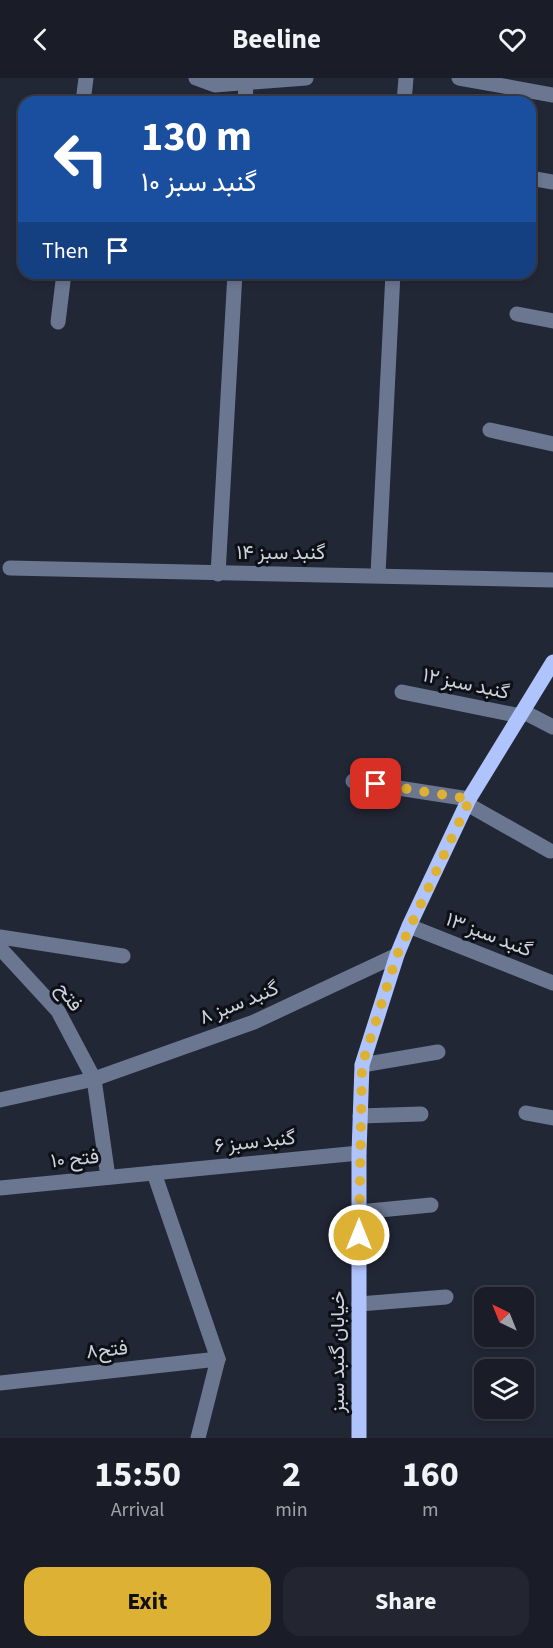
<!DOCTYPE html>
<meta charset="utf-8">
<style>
body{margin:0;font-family:"Source Sans 3",Vazirmatn,sans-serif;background:#232630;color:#f1f3f6;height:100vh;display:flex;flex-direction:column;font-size:22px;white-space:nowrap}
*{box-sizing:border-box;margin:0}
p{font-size:20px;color:#9fa2a8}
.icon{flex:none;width:33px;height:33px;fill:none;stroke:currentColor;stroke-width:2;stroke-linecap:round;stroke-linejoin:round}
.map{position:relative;height:1360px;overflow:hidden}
.drawer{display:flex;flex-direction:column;background:#1a1d28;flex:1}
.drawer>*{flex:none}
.hud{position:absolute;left:18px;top:18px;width:518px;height:183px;border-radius:18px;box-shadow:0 3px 9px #0003,0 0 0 2px #383b45;background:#1a4fa0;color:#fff;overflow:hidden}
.needle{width:39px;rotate:317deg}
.buttons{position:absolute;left:474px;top:1209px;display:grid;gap:12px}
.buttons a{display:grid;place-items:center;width:60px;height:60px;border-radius:12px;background:#1a1d28;box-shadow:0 3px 9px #0003,0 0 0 2px #383b45;font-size:30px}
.pin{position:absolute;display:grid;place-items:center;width:51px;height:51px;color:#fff;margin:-26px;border-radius:12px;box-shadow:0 3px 9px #0006}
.me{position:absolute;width:66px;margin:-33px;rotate:0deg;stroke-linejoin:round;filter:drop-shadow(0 0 4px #0008)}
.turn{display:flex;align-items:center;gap:21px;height:126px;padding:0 24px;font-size:27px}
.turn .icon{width:78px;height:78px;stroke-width:2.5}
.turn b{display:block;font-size:42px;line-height:51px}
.then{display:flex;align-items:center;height:57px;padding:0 24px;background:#0003;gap:12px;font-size:22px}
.eta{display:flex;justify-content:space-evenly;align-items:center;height:102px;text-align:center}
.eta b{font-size:36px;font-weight:700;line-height:42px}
.primary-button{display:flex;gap:12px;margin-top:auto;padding:12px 24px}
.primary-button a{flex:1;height:69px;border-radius:18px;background:#ddb133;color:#111;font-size:24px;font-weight:700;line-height:69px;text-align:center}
.primary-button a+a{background:#232630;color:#f1f3f6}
header{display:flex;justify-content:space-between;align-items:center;height:78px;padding:0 24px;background:#1a1d28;font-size:27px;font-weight:700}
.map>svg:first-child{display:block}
</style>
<header><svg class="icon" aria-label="back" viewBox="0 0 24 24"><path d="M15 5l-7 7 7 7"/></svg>Beeline<svg class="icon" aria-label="heart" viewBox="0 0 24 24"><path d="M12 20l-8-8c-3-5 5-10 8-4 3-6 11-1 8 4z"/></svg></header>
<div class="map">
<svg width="553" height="1360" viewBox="0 0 553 1360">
<rect width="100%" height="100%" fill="#222736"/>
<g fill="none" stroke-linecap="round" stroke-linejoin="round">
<g stroke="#6b7691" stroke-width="15">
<polyline points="196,0 215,7 306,0"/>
<polyline points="459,0 553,17"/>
<polyline points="83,24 86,0"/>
<polyline points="245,24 246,6"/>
<polyline points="404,24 406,0"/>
<polyline points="530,100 553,104"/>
<polyline points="517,236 553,243"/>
<polyline points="58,244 64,195"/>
<polyline points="490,352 553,366"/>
<polyline points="10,490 553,502"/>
<polyline points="218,496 235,195"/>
<polyline points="378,496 393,195"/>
<polyline points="402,614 521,638"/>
<polyline points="524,634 553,649"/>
<polyline points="353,703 469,721"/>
<polyline points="467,726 550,773"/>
<polyline points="409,848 553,905"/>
<polyline points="0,859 123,878"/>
<polyline points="0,870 58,933 94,1001 108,1099"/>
<polyline points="362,987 438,974"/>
<polyline points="0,1022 94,1001 254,944 397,877"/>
<polyline points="526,1035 553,1040"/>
<polyline points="360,1038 421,1036"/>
<polyline points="154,1095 218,1281"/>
<polyline points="0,1110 359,1075"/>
<polyline points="359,1134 431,1127"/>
<polyline points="359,1226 446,1219"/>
<polyline points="0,1305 218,1281"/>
<polyline points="198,1360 218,1281"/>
</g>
<polyline stroke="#afc4fd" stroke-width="15" points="359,1360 359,1075 362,987 397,877 409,848 469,721 553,584"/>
</g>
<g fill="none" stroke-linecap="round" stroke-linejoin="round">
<polyline stroke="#ddb133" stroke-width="10" stroke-dasharray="0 18" points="359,1157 362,987 397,877 470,721 376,706"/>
</g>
<g text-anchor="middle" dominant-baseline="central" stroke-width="6" stroke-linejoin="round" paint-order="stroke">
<g font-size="20" fill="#ced2dc" stroke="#0e1017">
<text x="281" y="475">گنبد سبز ۱۴</text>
<text transform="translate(466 606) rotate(12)">گنبد سبز ۱۲</text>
<text transform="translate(489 857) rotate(21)">گنبد سبز ۱۳</text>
<text transform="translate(69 919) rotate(54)">فتح</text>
<text transform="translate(239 925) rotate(-22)">گنبد سبز ۸</text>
<text transform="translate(255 1064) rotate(-6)">گنبد سبز ۶</text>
<text transform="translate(75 1081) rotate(-6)">فتح ۱۰</text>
<text transform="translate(107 1272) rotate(-6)">فتح۸</text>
<text transform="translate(338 1274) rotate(-90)">خیابان گنبد سبز</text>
</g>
</g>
</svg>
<div class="buttons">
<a><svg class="needle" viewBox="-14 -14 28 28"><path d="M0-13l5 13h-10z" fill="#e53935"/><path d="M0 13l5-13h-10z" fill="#9fa2a8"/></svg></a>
<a><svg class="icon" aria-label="layers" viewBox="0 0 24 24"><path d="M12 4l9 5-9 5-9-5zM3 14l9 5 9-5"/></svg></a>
</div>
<div class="pin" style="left:376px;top:706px;background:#d93025"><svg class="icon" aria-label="arrive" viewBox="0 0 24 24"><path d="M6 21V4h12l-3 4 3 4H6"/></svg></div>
<svg class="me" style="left:359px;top:1157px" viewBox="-20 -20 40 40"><circle r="17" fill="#ddb133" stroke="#fff" stroke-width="3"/><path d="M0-11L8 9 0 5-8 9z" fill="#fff"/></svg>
<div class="hud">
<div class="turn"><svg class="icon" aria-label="left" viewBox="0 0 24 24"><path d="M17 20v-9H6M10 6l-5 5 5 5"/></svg><div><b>130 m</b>گنبد سبز ۱۰</div></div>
<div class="then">Then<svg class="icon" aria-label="arrive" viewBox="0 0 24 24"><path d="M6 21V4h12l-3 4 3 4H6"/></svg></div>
</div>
</div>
<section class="drawer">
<div class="eta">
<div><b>15:50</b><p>Arrival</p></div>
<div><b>2</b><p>min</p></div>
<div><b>160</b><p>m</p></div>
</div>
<div class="primary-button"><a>Exit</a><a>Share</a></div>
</section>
